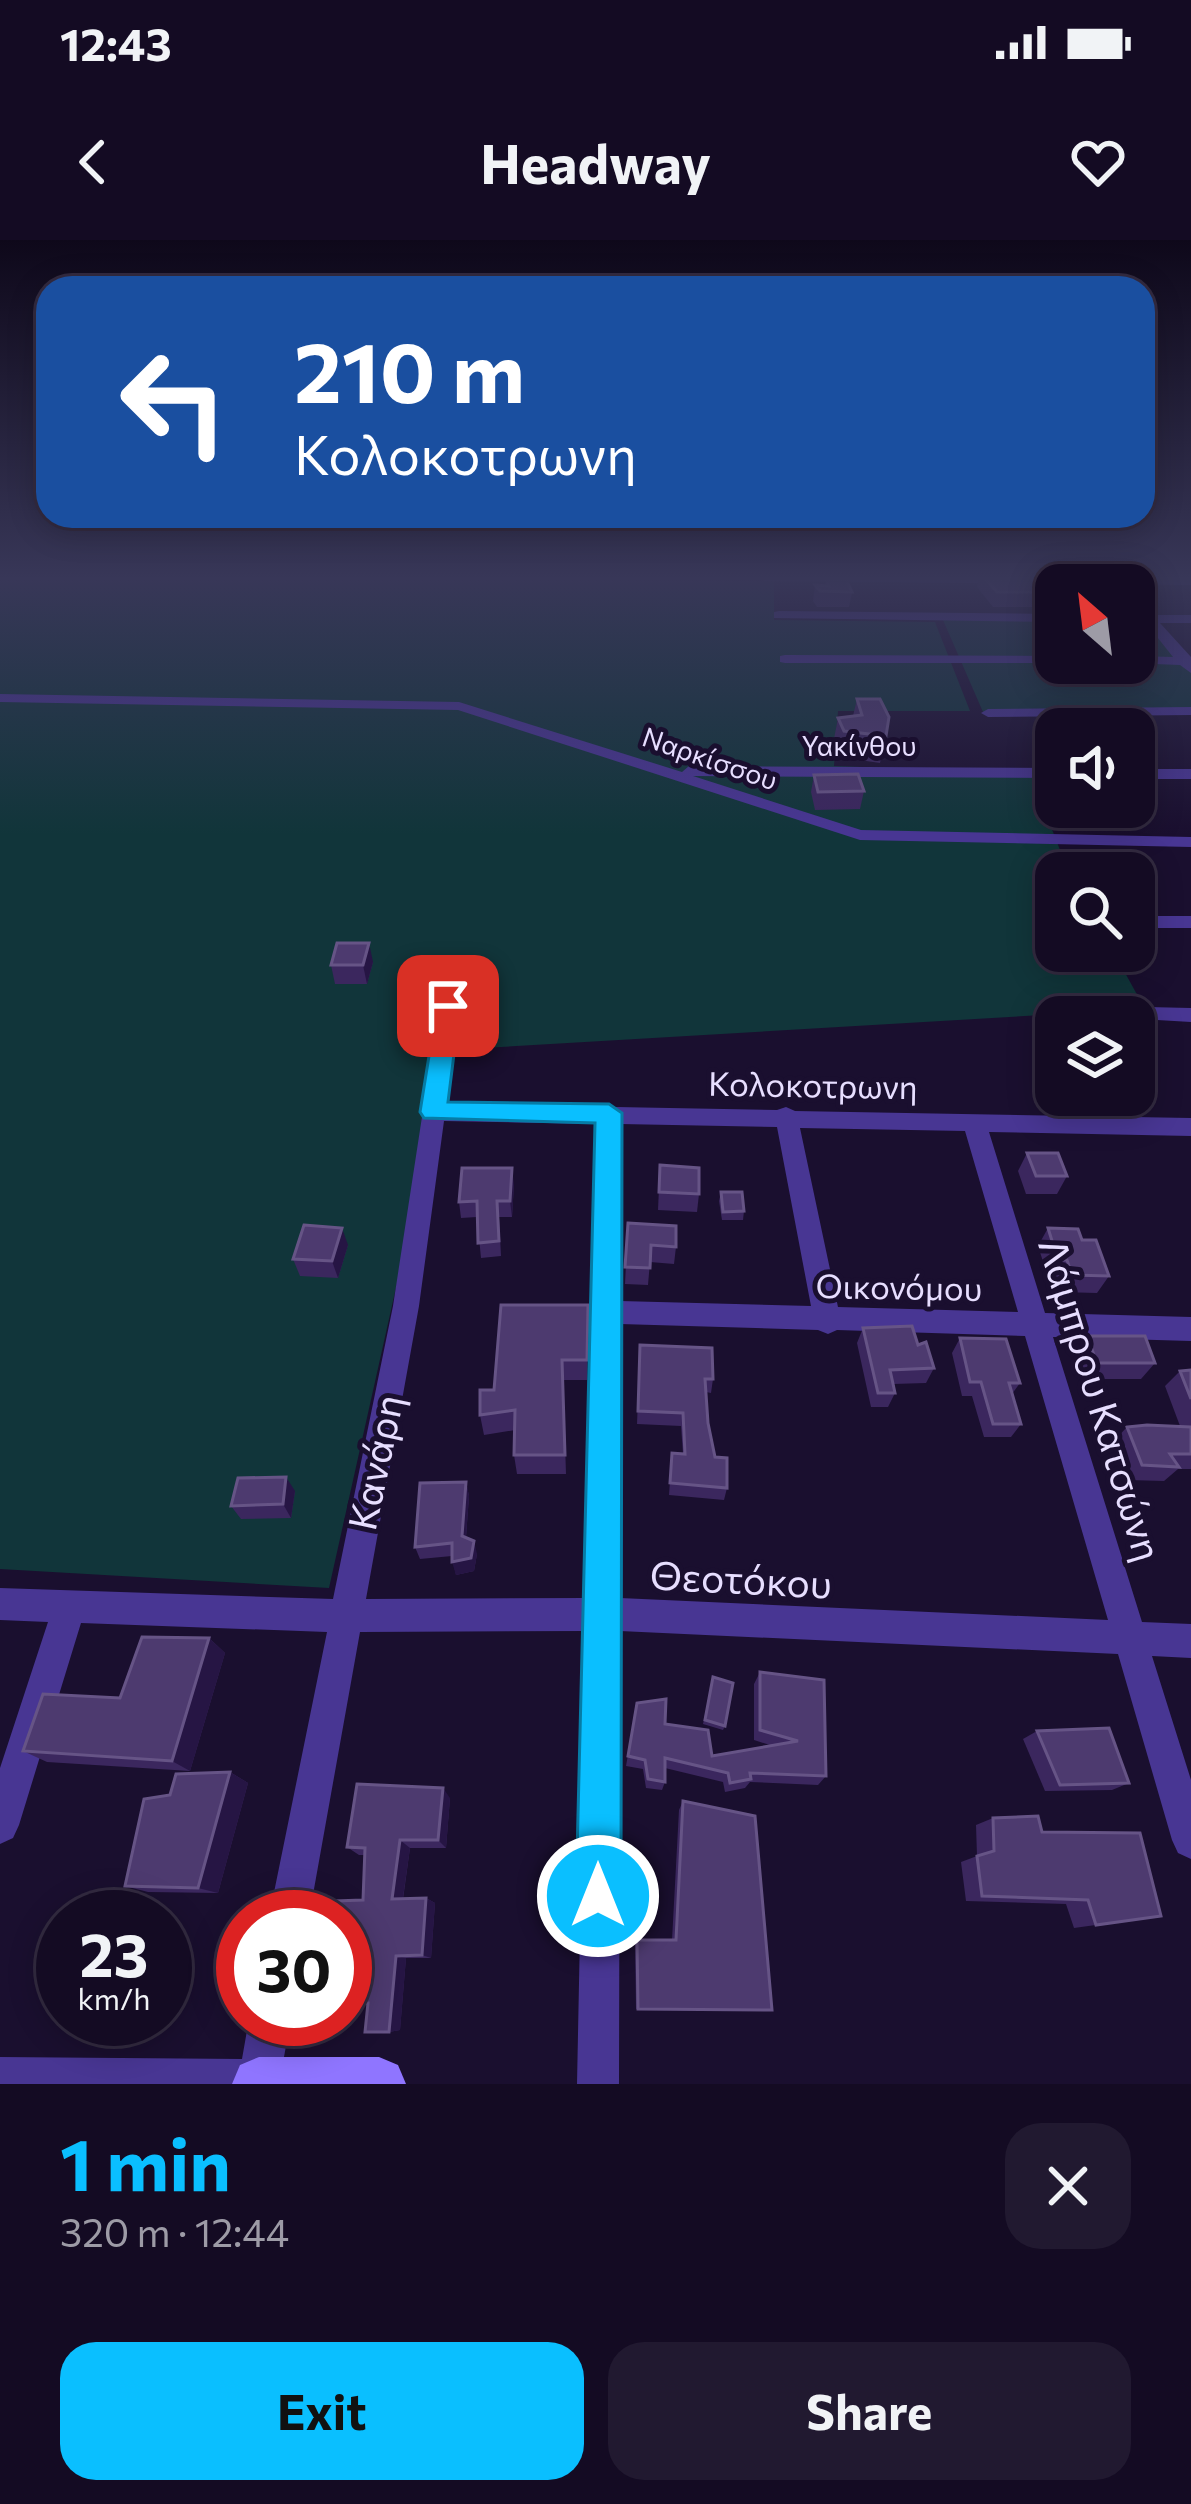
<!DOCTYPE html>
<meta charset="utf-8">
<style>
body{margin:0;font-family:Commissioner,sans-serif;background:#211930;color:#f1f3f6;height:100vh;display:flex;flex-direction:column;font-size:45px;white-space:nowrap}
*{box-sizing:border-box;margin:0}
p{font-size:39px;color:#9d9ba6}
.icon{flex:none;width:66px;height:66px;fill:none;stroke:currentColor;stroke-width:2;stroke-linecap:round;stroke-linejoin:round}
.map{position:relative;height:1844px;overflow:hidden}
.sheet{display:flex;flex-direction:column;background:#140b23;flex:1}
.sheet>*{flex:none}
.guide{position:absolute;left:36px;top:36px;width:1119px;height:252px;border-radius:36px;box-shadow:0 6px 30px #0003,0 0 0 3px #332b41;background:#1a4fa0;color:#fff;overflow:hidden}
.needle{width:78px;rotate:332deg}
.tools{position:absolute;left:1035px;top:324px;display:grid;gap:24px}
.tools a{display:grid;place-items:center;width:120px;height:120px;border-radius:24px;background:#140b23;box-shadow:0 6px 30px #0003,0 0 0 3px #332b41;font-size:60px}
.speed{position:absolute;left:36px;top:1650px;display:flex;gap:24px;font-size:60px;font-weight:700;text-align:center}
.speed>*{display:grid;place-content:center;width:156px;height:156px;border-radius:50%;background:#140b23;box-shadow:0 6px 30px #0003,0 0 0 3px #332b41;line-height:1}
.speed small{font-size:30px;font-weight:400}
.speed .limit{border:18px solid #d22;background:#fff;color:#111}
.pin{position:absolute;display:grid;place-items:center;width:102px;height:102px;color:#fff;margin:-51px;border-radius:24px;box-shadow:0 6px 18px #0006}
.me{position:absolute;width:132px;margin:-66px;rotate:0deg;stroke-linejoin:round;filter:drop-shadow(0 0 9px #0008)}
.turn{display:flex;align-items:center;gap:42px;height:252px;padding:0 60px;font-size:54px}
.turn .icon{width:156px;height:156px;stroke-width:2.5}
.turn b{display:block;font-size:84px;line-height:102px}
.round{display:grid;place-items:center;flex:none;width:126px;height:126px;border-radius:36px;background:#211930}
.head{display:flex;align-items:center;justify-content:space-between;height:204px;padding:0 60px}
h1{font-size:72px;font-weight:700;line-height:90px;color:#0abfff}
.button{display:flex;gap:24px;margin-top:auto;padding:24px 60px}
.button a{flex:1;height:138px;border-radius:36px;background:#0abfff;color:#111;font-size:48px;font-weight:700;line-height:138px;text-align:center}
.button a+a{background:#211930;color:#f1f3f6}
.status{display:flex;justify-content:space-between;align-items:center;height:84px;padding:0 60px;background:#140b23;direction:ltr}
.status svg{height:33px;fill:currentColor}
header{display:flex;justify-content:space-between;align-items:center;height:156px;padding:0 60px;background:#140b23;font-size:54px;font-weight:700}
.map>svg:first-child{display:block}
</style>
<div class="status"><b>12:43</b><svg viewBox="0 0 49 12"><path d="M0 12V9h3v3zM5 12V6h3v6zM10 12V3h3v9zM15 12V0h3v12zM26 1h20v11H26zM47 4h2v5h-2z"/></svg></div>
<header><svg class="icon" aria-label="back" viewBox="0 0 24 24"><path d="M15 5l-7 7 7 7"/></svg>Headway<svg class="icon" aria-label="heart" viewBox="0 0 24 24"><path d="M12 20l-8-8c-3-5 5-10 8-4 3-6 11-1 8 4z"/></svg></header>
<div class="map">
<svg width="1191" height="1844" viewBox="0 0 1191 1844">
<rect width="100%" height="100%" fill="#1a0f2f"/>
<g fill="#11353a">
<polygon points="0,336 774,341 774,380 935,382 970,471 838,471 834,526 1030,533 1069,633 1056,633 1056,711 1113,711 1145,769 449,810 329,1348 0,1329"/>
<polygon points="943,380 1056,381 1056,423 1134,423 1134,382 1145,382 1191,429 1191,469 983,472"/>
</g>
<g fill="none" stroke-linecap="round" stroke-linejoin="round">
<g fill="#483693" fill-rule="evenodd">
<polygon points="1008,336 1191,337 1191,345 765,341 759,337"/>
<polygon points="1134,356 1153,375 1191,375 1191,383 1160,383 1191,417 1191,433 1180,425 1129,423 1134,423 1134,416 1173,417 1146,383 1135,379 1140,376 1134,368"/>
<polygon points="779,371 1056,374 1056,382 774,378 774,372"/>
<polygon points="785,415 1056,416 1056,423 1061,423 785,423 780,422 780,416"/>
<polygon points="0,454 459,462 682,532 689,526 1056,528 1056,538 693,536 861,590 1191,597 1191,607 860,600 458,470 0,462"/>
<polygon points="1191,467 1191,475 988,477 981,473 988,469"/>
<rect x="1134" y="529" width="57" height="10"/>
<rect x="1134" y="676" width="57" height="12"/>
<path d="M449 759 459 766 446 864 777 870 786 867 795 871 1191 878V896L989 892 1045 1073 1191 1077V1101L1053 1097 1142 1382 1191 1384V1418L1152 1416 1191 1540V1619L1178 1613 1172 1600 1118 1414 620 1391 619 1844H577L586 1391 360 1392 309 1677H269L327 1392 81 1383 19 1585 13 1598 0 1604V1528L48 1382 0 1380V1348L333 1359 393 1066 439 766ZM444 881 597 884 587 1358 366 1359 419 1066ZM620 884 777 887 811 1066 620 1061ZM800 888 965 891 1018 1072 838 1067ZM620 1084 818 1090 828 1094 837 1090 1025 1096 1108 1380 620 1358Z"/>
<polygon points="1147,767 1191,768 1191,782 1140,779 1136,774"/>
<polygon points="249,1779 291,1779 279,1844 0,1844 0,1817 242,1819"/>
</g>
<polygon fill="#8f75ff" fill-rule="evenodd" points="259,1817 379,1817 398,1825 406,1844 232,1844 240,1825"/>
</g>
<g fill="#3b275e">
<polygon points="980,336 1049,336 1051,340 1048,350 1050,352 1045,367 993,367 977,347"/>
<polygon points="826,339 852,352 849,367 817,367 813,361 815,345 825,346"/>
<polygon points="857,459 886,496 880,523 839,517 833,504 838,478 853,476"/>
<polygon points="814,535 864,551 860,569 815,570 811,552"/>
<polygon points="373,722 367,744 335,744 331,725"/>
<polygon points="1134,812 1149,842 1138,860 1109,860 1106,855 1134,855"/>
<polygon points="1027,913 1067,936 1057,954 1026,954 1018,931"/>
<polygon points="660,925 699,954 697,972 658,970"/>
<polygon points="514,944 512,977 499,977 501,1016 481,1018 477,977 461,978 459,962"/>
<polygon points="721,952 744,971 743,980 722,980 719,961"/>
<polygon points="628,983 676,1007 674,1024 650,1022 648,1045 625,1044"/>
<polygon points="1048,988 1082,1000 1109,1036 1097,1053 1060,1052 1056,1037 1048,1037 1038,1006"/>
<polygon points="348,1005 338,1038 300,1036 293,1019"/>
<polygon points="588,1065 587,1140 563,1140 566,1234 517,1234 514,1215 515,1190 484,1195 480,1175 494,1150"/>
<polygon points="863,1088 918,1105 934,1128 926,1143 893,1144 895,1153 888,1167 871,1167 857,1103"/>
<polygon points="1087,1096 1155,1123 1141,1139 1084,1139 1075,1112"/>
<polygon points="960,1098 1020,1143 1012,1154 1021,1184 1011,1197 984,1197 972,1156 962,1156 952,1113"/>
<polygon points="640,1105 713,1139 711,1153 706,1152 708,1183 715,1217 727,1248 724,1260 669,1255 672,1213 683,1214 681,1186 637,1184"/>
<polygon points="1191,1130 1191,1229 1178,1229 1164,1241 1128,1240 1113,1202 1127,1187 1180,1186 1165,1146 1180,1131"/>
<polygon points="466,1242 469,1256 466,1298 477,1314 474,1331 456,1335 452,1316 420,1319 415,1307"/>
<polygon points="295,1251 291,1278 241,1279 231,1266"/>
<polygon points="209,1398 225,1413 190,1531 47,1522 23,1511 120,1458"/>
<polygon points="760,1432 826,1536 818,1545 750,1542 745,1548 725,1552 723,1542 665,1528 665,1542 662,1550 646,1548 643,1529 626,1526 637,1463 712,1516 773,1506 754,1500 754,1444"/>
<polygon points="712,1442 725,1486 723,1490 703,1484"/>
<polygon points="1037,1491 1129,1543 1112,1550 1045,1551 1023,1499"/>
<polygon points="230,1532 248,1543 218,1653 148,1652 125,1646 170,1555"/>
<polygon points="450,1558 446,1608 410,1608 403,1659 426,1658 435,1663 431,1718 406,1718 400,1790 389,1792 368,1763 363,1660 365,1615 359,1615 347,1607"/>
<polygon points="683,1561 772,1770 636,1769 635,1703 637,1700 672,1700 679,1570"/>
<polygon points="993,1578 1042,1592 1161,1676 1074,1688 1066,1664 966,1661 961,1622 977,1616 976,1585"/>
</g>
<g fill="#261544">
<polygon points="369,703 373,722 367,744 363,725"/>
<polygon points="512,928 514,944 512,977 510,961"/>
<polygon points="342,988 348,1005 338,1038 332,1021"/>
<polygon points="286,1237 295,1251 291,1278 283,1264"/>
<polygon points="466,1242 469,1256 465,1309 462,1296"/>
<polygon points="474,1301 477,1314 474,1331 456,1335 452,1322"/>
<polygon points="209,1398 225,1413 190,1531 172,1521"/>
<polygon points="230,1532 248,1543 218,1653 198,1648"/>
<polygon points="443,1548 450,1558 446,1608 438,1600"/>
<polygon points="400,1600 410,1608 402,1664 392,1659"/>
<polygon points="426,1658 435,1663 431,1718 422,1715"/>
<polygon points="396,1716 406,1718 400,1790 389,1792"/>
</g>
<g fill="#4d3a6f" stroke="#665486" stroke-width="3">
<polygon points="983,336 1049,336 1051,340 1040,338 1050,352 997,352"/>
<polygon points="826,339 846,339 852,352 820,351 815,345 829,346"/>
<polygon points="857,459 880,459 889,477 886,496 844,491 838,478 862,475"/>
<polygon points="858,534 864,551 818,552 814,535"/>
<polygon points="337,703 369,703 363,725 331,725"/>
<polygon points="1134,812 1149,842 1134,842"/>
<polygon points="1027,913 1058,913 1067,936 1036,936"/>
<polygon points="660,925 699,928 699,954 659,952"/>
<polygon points="462,928 512,928 510,961 497,961 499,1001 478,1003 477,961 459,962"/>
<polygon points="721,952 742,952 744,971 723,972"/>
<polygon points="628,983 676,986 676,1007 651,1005 650,1028 625,1027"/>
<polygon points="304,985 342,988 332,1021 293,1019"/>
<polygon points="1048,988 1078,989 1082,1000 1096,1000 1109,1036 1072,1035 1067,1020 1058,1020"/>
<polygon points="501,1065 588,1065 587,1120 562,1120 565,1215 514,1215 515,1170 480,1175 480,1150 494,1150"/>
<polygon points="912,1086 918,1105 926,1102 934,1128 890,1130 895,1153 878,1153 863,1088"/>
<polygon points="1087,1096 1145,1096 1155,1123 1097,1123"/>
<polygon points="960,1098 1006,1099 1020,1143 1009,1143 1021,1184 993,1184 981,1142 970,1142"/>
<polygon points="640,1105 712,1108 713,1139 705,1139 708,1183 715,1217 727,1218 727,1248 670,1243 672,1213 685,1214 683,1173 638,1171"/>
<polygon points="1191,1130 1191,1159 1180,1131"/>
<polygon points="1147,1185 1191,1187 1191,1214 1170,1214 1179,1227 1142,1225 1127,1187"/>
<polygon points="286,1237 283,1264 231,1266 238,1238"/>
<polygon points="466,1242 462,1296 474,1301 471,1318 452,1322 452,1303 415,1307 420,1243"/>
<polygon points="142,1397 209,1398 172,1521 23,1511 43,1454 120,1458"/>
<polygon points="760,1432 824,1440 826,1536 750,1533 751,1539 730,1543 728,1533 665,1518 665,1542 648,1539 645,1520 628,1516 637,1463 666,1459 665,1484 708,1490 712,1516 798,1501 760,1490"/>
<polygon points="713,1437 733,1443 725,1486 705,1480"/>
<polygon points="1109,1488 1129,1543 1060,1545 1037,1491"/>
<polygon points="230,1532 198,1648 125,1646 144,1559 170,1555 176,1534"/>
<polygon points="357,1544 443,1548 438,1600 400,1600 392,1659 426,1658 422,1715 396,1716 389,1792 365,1792 368,1763 345,1764 345,1677 333,1677 335,1661 363,1660 365,1608 347,1607"/>
<polygon points="683,1561 755,1576 772,1770 638,1769 637,1700 676,1700"/>
<polygon points="1038,1576 1042,1592 1140,1593 1161,1676 1096,1685 1088,1660 982,1656 977,1616 994,1611 993,1578"/>
</g>
<linearGradient id="sky" x2="0" y2="1"><stop stop-color="#0e081a"/><stop offset="0.57" stop-color="#383758"/><stop offset="1" stop-color="#383758" stop-opacity="0"/></linearGradient>
<rect width="1191" height="594" fill="url(#sky)"/>
<polygon fill="#0abfff" stroke="#067ca6" stroke-width="3" points="448,758 460,766 448,862 609,864 622,873 621,1656 614,1672 598,1678 583,1672 576,1656 595,883 424,878 420,872 437,766"/>
<g text-anchor="middle" dominant-baseline="central" stroke-width="10" stroke-linejoin="round" paint-order="stroke">
<g font-size="27" fill="#e7deff" stroke="#1a0f2f">
<text x="859" y="505">Υακίνθου</text>
<text transform="translate(710 518) rotate(19)">Ναρκίσσου</text>
</g>
<g font-size="33" fill="#e7deff" stroke="#1a0f2f">
<text transform="translate(813 844) rotate(1)">Κολοκοτρωνη</text>
<text transform="translate(899 1046) rotate(1)">Οικονόμου</text>
</g>
<g font-size="39" fill="#e7deff" stroke="#1a0f2f">
<text transform="translate(1102 1159) rotate(73)">Λάμπρου Κατσώνη</text>
<text transform="translate(374 1222) rotate(-78)">Κανάρη</text>
<text transform="translate(741 1338) rotate(3)">Θεοτόκου</text>
</g>
</g>
</svg>
<div class="tools">
<a><svg class="needle" viewBox="-14 -14 28 28"><path d="M0-13l5 13h-10z" fill="#e53935"/><path d="M0 13l5-13h-10z" fill="#9d9ba6"/></svg></a>
<a><svg class="icon" aria-label="sound" viewBox="0 0 24 24"><path d="M4 9h4l5-4v14l-5-4H4zM17 9q2 3 0 6"/></svg></a>
<a><svg class="icon" aria-label="search" viewBox="0 0 24 24"><circle cx="10" cy="10" r="6"/><path d="M15 15l6 6"/></svg></a>
<a><svg class="icon" aria-label="layers" viewBox="0 0 24 24"><path d="M12 4l9 5-9 5-9-5zM3 14l9 5 9-5"/></svg></a>
</div>
<div class="speed"><div>23<small>km/h</small></div><div class="limit">30</div></div>
<div class="pin" style="left:448px;top:766px;background:#d93025"><svg class="icon" aria-label="arrive" viewBox="0 0 24 24"><path d="M6 21V4h12l-3 4 3 4H6"/></svg></div>
<svg class="me" style="left:598px;top:1656px" viewBox="-20 -20 40 40"><circle r="17" fill="#0abfff" stroke="#fff" stroke-width="3"/><path d="M0-11L8 9 0 5-8 9z" fill="#fff"/></svg>
<div class="guide">
<div class="turn"><svg class="icon" aria-label="left" viewBox="0 0 24 24"><path d="M17 20v-9H6M10 6l-5 5 5 5"/></svg><div><b>210 m</b>Κολοκοτρωνη</div></div>
</div>
</div>
<section class="sheet">
<div class="head"><div><h1>1 min</h1><p>320 m · 12:44</p></div><a class="round"><svg class="icon" aria-label="close" viewBox="0 0 24 24"><path d="M6 6l12 12M18 6L6 18"/></svg></a></div>
<div class="button"><a>Exit</a><a>Share</a></div>
</section>
